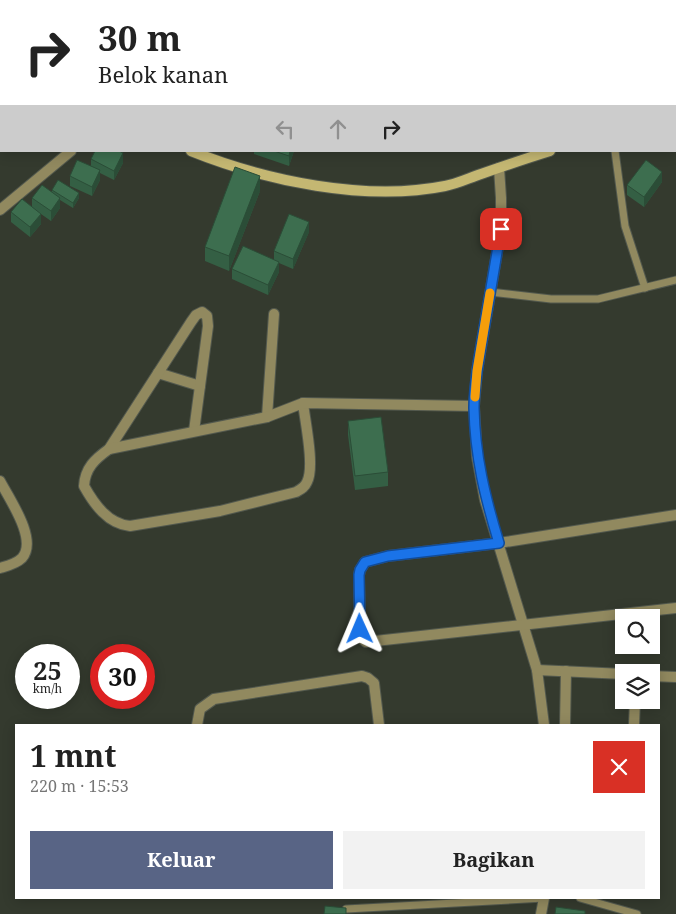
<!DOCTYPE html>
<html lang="id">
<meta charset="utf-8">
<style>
body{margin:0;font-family:"Noto Serif",serif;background:#f2f2f2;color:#222;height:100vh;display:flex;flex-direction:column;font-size:19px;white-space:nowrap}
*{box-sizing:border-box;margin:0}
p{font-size:16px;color:#767676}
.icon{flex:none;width:28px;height:28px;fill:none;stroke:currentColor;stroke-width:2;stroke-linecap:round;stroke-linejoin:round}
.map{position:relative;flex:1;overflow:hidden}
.drawer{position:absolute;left:15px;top:724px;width:645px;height:175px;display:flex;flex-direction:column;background:#fff;border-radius:0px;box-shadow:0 2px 12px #0003}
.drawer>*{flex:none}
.banner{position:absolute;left:0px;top:0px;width:676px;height:152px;box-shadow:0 2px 12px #0003;background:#fff;color:#222;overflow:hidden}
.fabs{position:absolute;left:615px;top:609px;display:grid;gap:10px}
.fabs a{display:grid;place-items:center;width:45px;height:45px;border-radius:0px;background:#fff;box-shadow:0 2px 12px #0003;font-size:25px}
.speed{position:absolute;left:15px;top:644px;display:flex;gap:10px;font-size:25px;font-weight:700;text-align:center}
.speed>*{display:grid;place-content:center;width:65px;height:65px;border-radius:50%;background:#fff;box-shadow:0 2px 12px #0003;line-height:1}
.speed small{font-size:12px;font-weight:400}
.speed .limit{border:8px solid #d22;background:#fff;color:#111}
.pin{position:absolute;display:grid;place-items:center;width:42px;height:42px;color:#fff;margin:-21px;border-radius:10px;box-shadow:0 2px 8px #0006}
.me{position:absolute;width:55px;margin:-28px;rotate:359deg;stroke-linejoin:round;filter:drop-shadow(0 0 4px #0008)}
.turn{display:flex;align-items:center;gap:18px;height:105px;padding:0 15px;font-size:22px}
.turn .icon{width:65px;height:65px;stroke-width:2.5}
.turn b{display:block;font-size:35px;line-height:42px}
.lanes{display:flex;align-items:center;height:48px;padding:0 15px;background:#0003;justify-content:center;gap:25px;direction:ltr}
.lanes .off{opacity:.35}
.round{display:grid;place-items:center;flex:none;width:52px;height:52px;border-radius:0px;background:#f2f2f2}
.overview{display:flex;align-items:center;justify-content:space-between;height:85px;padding:0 15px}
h1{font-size:30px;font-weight:700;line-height:38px}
.button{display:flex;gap:10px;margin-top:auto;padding:10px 15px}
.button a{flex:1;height:58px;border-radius:0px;background:#586485;color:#fff;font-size:20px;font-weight:700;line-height:58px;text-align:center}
.button a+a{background:#f2f2f2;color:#222}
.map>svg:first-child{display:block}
</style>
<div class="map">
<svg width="676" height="914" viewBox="0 0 676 914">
<rect width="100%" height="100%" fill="#343a2e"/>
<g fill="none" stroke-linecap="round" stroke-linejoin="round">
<g stroke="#53594e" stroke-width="9">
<g id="lane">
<polyline points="615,151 625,226 645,288"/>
<polyline points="490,292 551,299 598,299 676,280"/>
<polyline points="580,898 637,914"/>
<polyline points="346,909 544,898"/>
</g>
</g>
<g stroke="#53594e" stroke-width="12">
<g id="street">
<polyline points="557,0 558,1"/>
<polyline points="0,103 1,102"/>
<polyline points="499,168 501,198 501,229 477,371 474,406 477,457 485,500 537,670 544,725"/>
<polyline points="0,210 71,151"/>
<polyline points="158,373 200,386"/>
<polyline points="267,417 274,314"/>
<path d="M194 431 208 326 207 316 202 312 196 315 191 322 109 449C95 459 85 468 84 486 94 504 108 524 130 526L220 511 296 492C301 489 305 487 307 482 315 467 305 421 303 403"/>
<polyline points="109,449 267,417 303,403 474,406"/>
<path d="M0 481C10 500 38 540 22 558 16 564 7 566 0 568"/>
<polyline points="676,515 499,543 388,556 365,562 360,570 359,575 360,635 361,638 366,642 676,608"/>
<polyline points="537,670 624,674"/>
<polyline points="651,676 676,677"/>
<polyline points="197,725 200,709 214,699 362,676 368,678 374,683 379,725"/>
<polyline points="565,725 566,671"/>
<polyline points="634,725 635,700"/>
<polyline points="541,914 544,898"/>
</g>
</g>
<g stroke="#53594e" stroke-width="12">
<g id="secondary">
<polyline points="2,0 3,1"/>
<polyline points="675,124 676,124"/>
<path d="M191 151C266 181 366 202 445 186 457 184 469 178 481 174 504 166 527 158 550 151"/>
</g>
</g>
<use href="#lane" stroke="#91895f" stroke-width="7"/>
<use href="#street" stroke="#91895f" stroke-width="10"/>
<use href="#secondary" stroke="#c4b772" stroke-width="10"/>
</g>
<g fill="#345f44">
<polygon points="254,151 294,151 289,166 254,154"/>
<polygon points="91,159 123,163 114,180 100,173 100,180 92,196 70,186 70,176 91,166"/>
<polygon points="662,182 644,207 627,195 627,185"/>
<polygon points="52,190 79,198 73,208 60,200 60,208 51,221 41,214 41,224 30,237 11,222 11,212 32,207 32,198 52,192"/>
<polygon points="260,191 229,271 205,261 205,247"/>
<polygon points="309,232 293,269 279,263 279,272 268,295 232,279 232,269 274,259 274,251"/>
<polygon points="348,421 388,472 388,486 355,490 348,435"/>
</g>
<g fill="#2b4d37">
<polygon points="290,151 294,151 289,166 289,156"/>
<polygon points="123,153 123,163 114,180 114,171"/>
<polygon points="100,170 100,180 92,196 92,187"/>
<polygon points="662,172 662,182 644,207 644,197"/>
<polygon points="260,176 260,191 229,271 229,256"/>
<polygon points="79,193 79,198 73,208 73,203"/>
<polygon points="60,198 60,208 51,221 51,211"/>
<polygon points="41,214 41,224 30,237 30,227"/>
<polygon points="309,222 309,232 293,269 293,259"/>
<polygon points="279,262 279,272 268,295 268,285"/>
</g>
<g fill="#3d6e4f" stroke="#2b4d37">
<polygon points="0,116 1,116 1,126 0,124"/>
<polygon points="95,151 119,151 123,153 114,171 91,159"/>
<polygon points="274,151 290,151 289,156"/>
<polygon points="77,160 100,170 92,187 70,176"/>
<polygon points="646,160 662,172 644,197 627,185"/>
<polygon points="235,167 260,176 229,256 205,247"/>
<polygon points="58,180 79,193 73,203 52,190"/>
<polygon points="42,185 60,198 51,211 32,198"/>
<polygon points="22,199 41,214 30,227 11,212"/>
<polygon points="289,214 309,222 293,259 274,251"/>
<polygon points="243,246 279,262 268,285 232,269"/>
<polygon points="381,417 388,472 355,476 348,421"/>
<polygon points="325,906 346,908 346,914 324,914"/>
<polygon points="556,907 585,911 585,914 555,914"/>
</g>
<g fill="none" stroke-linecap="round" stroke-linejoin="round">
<g stroke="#114b97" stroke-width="12">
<path id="route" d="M360 629 359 575 360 570 365 562 388 556 499 543C485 497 475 456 474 408 474 384 479 359 483 335 489 300 495 265 501 229"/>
</g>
<use href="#route" stroke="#1a73e8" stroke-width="9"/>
<polyline stroke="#f59e0b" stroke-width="9" points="475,397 477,371 490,293"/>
</g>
</svg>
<div class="fabs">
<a><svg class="icon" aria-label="search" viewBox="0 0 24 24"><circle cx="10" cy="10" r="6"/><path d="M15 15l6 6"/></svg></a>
<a><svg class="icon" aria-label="layers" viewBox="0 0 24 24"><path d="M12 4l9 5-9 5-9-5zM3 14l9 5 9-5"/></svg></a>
</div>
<div class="speed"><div>25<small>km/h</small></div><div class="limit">30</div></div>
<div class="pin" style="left:501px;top:229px;background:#d93025"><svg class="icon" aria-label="arrive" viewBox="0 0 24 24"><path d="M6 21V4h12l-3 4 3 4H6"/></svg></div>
<svg class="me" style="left:360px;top:629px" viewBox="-20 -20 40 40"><path d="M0-17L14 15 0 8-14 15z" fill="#1a73e8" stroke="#fff" stroke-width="4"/></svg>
<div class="banner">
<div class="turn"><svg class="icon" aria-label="right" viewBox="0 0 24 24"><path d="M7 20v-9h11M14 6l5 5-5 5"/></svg><div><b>30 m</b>Belok kanan</div></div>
<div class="lanes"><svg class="icon off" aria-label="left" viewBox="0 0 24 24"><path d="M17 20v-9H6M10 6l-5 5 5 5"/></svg><svg class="icon off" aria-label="ahead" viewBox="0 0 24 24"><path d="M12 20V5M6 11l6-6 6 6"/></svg><svg class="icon" aria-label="right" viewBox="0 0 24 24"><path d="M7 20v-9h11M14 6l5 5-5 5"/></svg></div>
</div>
<section class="drawer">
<div class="overview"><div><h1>1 mnt</h1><p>220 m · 15:53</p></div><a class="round" style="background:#d93025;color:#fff"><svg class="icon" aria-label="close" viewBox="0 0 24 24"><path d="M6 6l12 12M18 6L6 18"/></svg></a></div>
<div class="button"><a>Keluar</a><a>Bagikan</a></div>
</section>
</div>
